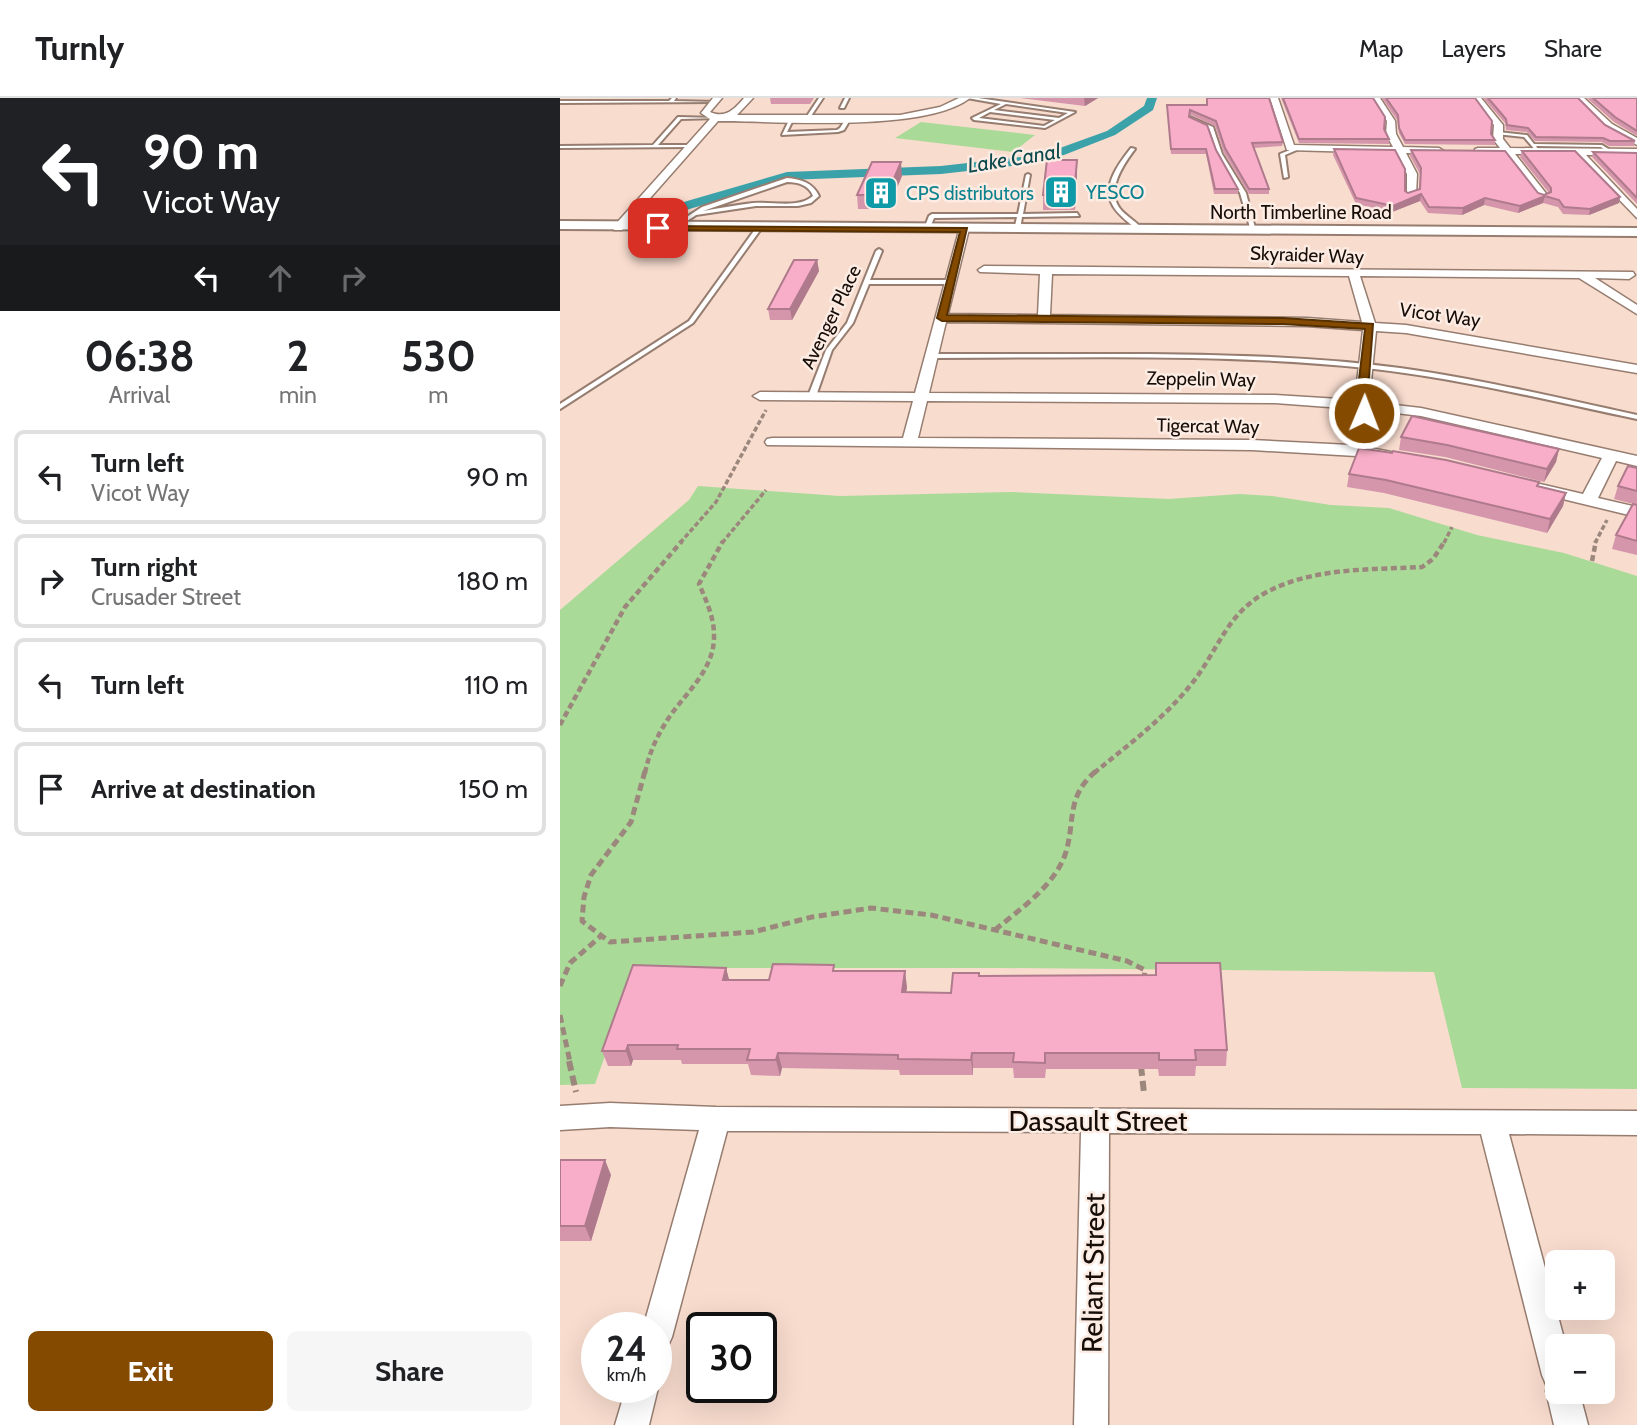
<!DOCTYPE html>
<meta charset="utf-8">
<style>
body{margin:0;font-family:Cabin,sans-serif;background:#f6f6f6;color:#202124;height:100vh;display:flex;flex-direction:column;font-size:26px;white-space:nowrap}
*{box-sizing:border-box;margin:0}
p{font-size:23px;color:#757577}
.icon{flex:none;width:38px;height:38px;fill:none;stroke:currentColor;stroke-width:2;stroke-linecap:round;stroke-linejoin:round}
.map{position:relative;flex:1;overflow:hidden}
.side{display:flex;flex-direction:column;background:#fff;width:560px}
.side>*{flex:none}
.guide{background:#202124;color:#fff;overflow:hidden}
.fabs{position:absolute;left:985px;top:1152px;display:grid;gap:14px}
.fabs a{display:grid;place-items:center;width:70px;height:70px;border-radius:10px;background:#fff;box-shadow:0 7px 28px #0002;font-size:35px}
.speed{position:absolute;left:21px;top:1214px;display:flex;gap:14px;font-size:35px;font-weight:700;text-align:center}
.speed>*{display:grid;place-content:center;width:91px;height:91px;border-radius:50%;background:#fff;box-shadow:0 7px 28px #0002;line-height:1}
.speed small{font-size:18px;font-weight:400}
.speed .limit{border:4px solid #111;border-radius:10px;background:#fff;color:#111}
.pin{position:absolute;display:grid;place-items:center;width:60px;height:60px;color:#fff;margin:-30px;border-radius:14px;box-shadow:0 4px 10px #0006}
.me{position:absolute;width:77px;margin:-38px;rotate:1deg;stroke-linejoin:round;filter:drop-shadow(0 0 5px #0008)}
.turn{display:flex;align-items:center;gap:24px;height:147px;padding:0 28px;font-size:32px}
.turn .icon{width:91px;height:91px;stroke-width:2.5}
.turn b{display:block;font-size:49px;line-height:60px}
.lanes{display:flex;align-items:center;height:66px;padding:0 28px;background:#0003;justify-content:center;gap:35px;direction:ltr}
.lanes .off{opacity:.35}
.eta{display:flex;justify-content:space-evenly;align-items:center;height:119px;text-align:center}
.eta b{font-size:42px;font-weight:800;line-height:49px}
.action{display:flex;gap:14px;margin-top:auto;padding:14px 28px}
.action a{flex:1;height:80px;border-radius:10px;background:#844a00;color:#fff;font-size:28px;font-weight:800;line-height:80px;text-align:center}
.action a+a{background:#f6f6f6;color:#202124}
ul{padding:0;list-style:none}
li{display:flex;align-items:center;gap:21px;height:94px;margin:0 14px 10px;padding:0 14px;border:4px solid #e0e0e0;border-radius:10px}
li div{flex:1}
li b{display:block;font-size:26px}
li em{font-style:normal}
header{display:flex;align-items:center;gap:42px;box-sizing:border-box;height:98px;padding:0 35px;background:#fff;border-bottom:2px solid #e0e0e0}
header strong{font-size:33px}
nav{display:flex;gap:38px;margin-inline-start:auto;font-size:24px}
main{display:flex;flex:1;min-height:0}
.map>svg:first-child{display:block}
</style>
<header>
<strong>Turnly</strong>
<nav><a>Map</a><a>Layers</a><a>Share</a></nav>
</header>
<main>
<section class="side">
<div class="guide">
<div class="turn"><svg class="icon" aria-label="left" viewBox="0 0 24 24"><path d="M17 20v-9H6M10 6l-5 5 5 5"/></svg><div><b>90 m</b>Vicot Way</div></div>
<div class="lanes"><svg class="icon" aria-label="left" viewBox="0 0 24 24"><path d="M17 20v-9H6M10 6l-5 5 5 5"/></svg><svg class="icon off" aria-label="ahead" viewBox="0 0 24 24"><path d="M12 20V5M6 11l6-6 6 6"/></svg><svg class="icon off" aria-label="right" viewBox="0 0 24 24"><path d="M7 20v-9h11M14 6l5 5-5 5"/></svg></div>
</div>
<div class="eta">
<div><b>06:38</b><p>Arrival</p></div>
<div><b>2</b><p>min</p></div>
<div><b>530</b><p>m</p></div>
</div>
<ul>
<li><svg class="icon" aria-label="left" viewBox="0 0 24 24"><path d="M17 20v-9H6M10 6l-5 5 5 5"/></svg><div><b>Turn left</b><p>Vicot Way</p></div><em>90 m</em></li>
<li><svg class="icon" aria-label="right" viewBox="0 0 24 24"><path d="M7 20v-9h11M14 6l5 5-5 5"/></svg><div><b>Turn right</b><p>Crusader Street</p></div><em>180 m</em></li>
<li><svg class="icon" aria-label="left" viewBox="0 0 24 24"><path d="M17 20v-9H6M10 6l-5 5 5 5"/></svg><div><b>Turn left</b></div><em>110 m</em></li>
<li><svg class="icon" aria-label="arrive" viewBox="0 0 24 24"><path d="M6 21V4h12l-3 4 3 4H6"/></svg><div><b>Arrive at destination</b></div><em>150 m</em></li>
</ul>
<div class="action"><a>Exit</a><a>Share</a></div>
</section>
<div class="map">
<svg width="1077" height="1327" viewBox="0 0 1077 1327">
<rect width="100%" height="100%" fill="#f8dcce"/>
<g fill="#aada98">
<polygon points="361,24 475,37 453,54 335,40"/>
<polygon points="138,388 280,398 451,394 609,401 679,396 712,398 771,407 829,410 917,437 1004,455 1077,478 1077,991 902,990 874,874 443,870 76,870 35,986 0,987 0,512 129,402"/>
</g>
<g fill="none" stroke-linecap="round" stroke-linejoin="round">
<polygon fill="#3ca2a9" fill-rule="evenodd" points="587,0 597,0 593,12 555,37 504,57 461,67 381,76 228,82 99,120 94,121 87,117 89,114 227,74 381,68 461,59 500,50 547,33 584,8"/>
<g stroke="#967d70" stroke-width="4">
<g id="lane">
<polygon points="112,0 116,0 114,3 157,4 0,5 0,3 109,3"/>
<polygon points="259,0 263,0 249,21 245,21"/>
<polygon points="285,0 289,0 284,10 280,10"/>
<path d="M407 0H418L515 14 485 30 414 22 412 20 441 6ZM446 6 508 15 499 20 434 12ZM430 14 495 22 484 28 419 20Z"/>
<polygon points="118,19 158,20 121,21 98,47 133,47 131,49 0,50 0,48 93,47"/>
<polygon points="232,19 234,20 227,34 277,32 280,30 287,19 291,20 284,32 278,34 222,37 230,20"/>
<polygon points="630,19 653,29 662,56 686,95 696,134 691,133 680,95 658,56 649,30 630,21"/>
<polygon points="938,34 967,37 974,46 1042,47 1053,54 1049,55 1041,49 976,48 979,53 977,54 964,39 936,36"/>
<path d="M571 50 575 51C563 67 544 94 562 113 569 120 577 124 583 132L580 134C571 126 557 117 552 106 542 87 560 64 571 50Z"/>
<polygon points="735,50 739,51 725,57 728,79 724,80 720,56"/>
<polygon points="468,76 470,77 463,116 517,115 519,118 462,119 460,132 457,134 454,132 457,119 374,120 369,132 364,131 369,118 372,116 458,116 466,77"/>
<path d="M227 80C241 81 253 85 259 98L251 105 238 108H196L136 117 115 131 110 130 142 109ZM227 84C238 84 249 87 253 98 238 111 212 103 193 105 176 107 160 110 143 113Z"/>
<polygon points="196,130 201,131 133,225 0,311 0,306 129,223"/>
<polygon points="319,151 322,153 310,182 391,182 394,184 391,186 309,186 293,225 272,252 256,298 250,299 248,298 266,252 287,225 316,153"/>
<path d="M589 256C673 257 757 259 840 270 920 281 998 300 1077 317V321C987 302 898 280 806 270 662 255 517 260 372 260L369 258 372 256Z"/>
</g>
</g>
<g stroke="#967d70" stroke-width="3">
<g id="street">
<path d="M153 0H162L150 14C165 21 175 11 184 0H193L177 17H340L380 9 399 0H410C365 35 218 23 158 23L62 132H54V128L150 21 141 15Z"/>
<polygon points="710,0 718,0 734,47 833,49 826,36 827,23 812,0 820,0 835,23 836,36 843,49 879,50 884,53 879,56 846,55 857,76 856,97 847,99 847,76 836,55 727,52"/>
<polygon points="913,0 921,0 943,27 943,41 950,50 1077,51 1077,57 1026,57 1077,111 1077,120 1015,56 955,56 988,98 983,101 979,100 945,56 915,55 915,51 918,50 940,50 933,41 934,27"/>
<polygon points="1015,0 1024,0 1052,26 1077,40 1077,47 1046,30"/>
<path d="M400 129 409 131 388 216 478 217 480 176 420 174 418 172 424 168 1073 174 1075 177 1069 181 1035 180 1077 207V216L1019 180 800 178 815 225 846 227 1077 267V275L846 235 816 233 809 304 861 310 1077 358V368L1056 363 1038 400 1077 409V419L974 394 972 391 980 386 1023 396 1042 360 861 318 811 312 805 349 831 354 834 357 831 360 692 352 207 347 205 344 207 341 212 340H343L353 303 200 302 193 298 200 294 355 295ZM492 176 789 178 802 224 747 220 490 217ZM386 224 747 228 803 232 795 302 715 297 369 295ZM367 303 715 305 796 311 797 315 790 347 692 342 358 340Z"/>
<polygon points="50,1005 156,1009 1077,1013 1077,1037 949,1036 1006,1248 998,1248 998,1293 1019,1293 1028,1327 994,1327 986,1293 987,1289 982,1277 921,1036 549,1035 548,1327 514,1327 521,1034 167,1033 112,1239 107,1250 96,1254 96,1230 83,1230 139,1032 50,1029 0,1032 0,1008"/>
<polygon points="96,1285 98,1290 89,1327 55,1327 66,1290 96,1290"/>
</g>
</g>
<g stroke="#967d70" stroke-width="4">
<polygon id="secondary" points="0,123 1077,130 1077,138 0,131"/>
</g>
<g stroke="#9c877d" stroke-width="3.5" stroke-dasharray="5 2.5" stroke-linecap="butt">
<polyline points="120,445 156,404 206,312"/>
<polyline points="162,445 206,392"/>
<polyline points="884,445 892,429"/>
<polyline points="1035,445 1047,422"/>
</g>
<g stroke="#9c877d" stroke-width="4.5" stroke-dasharray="6 3.5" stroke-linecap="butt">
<polyline points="1032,463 1036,443"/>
<polyline points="0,627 65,509 122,443"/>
<path d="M85 675C89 655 97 638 108 621 125 595 155 572 154 537 154 519 146 502 139 486L163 443"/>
<path d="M534 675C567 648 602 622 629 589 657 556 665 517 705 495 753 469 809 472 862 469L873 461 885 443"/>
</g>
<g stroke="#9c877d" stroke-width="5" stroke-dasharray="8 4.5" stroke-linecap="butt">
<polyline points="85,673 71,724 31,777 24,799 22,823 50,844 193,834 252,819 311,810 371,817 567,863 585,872 584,880"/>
<path d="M435 832C460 811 493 789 505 757 516 724 505 699 536 673"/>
<polyline points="0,888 10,865 41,838"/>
<polyline points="0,917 10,964"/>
</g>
<g stroke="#9c877d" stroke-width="6" stroke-dasharray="10 5" stroke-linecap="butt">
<polyline points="9,963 16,994"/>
<polyline points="581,968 584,995"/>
</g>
<use href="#lane" fill="#fff" fill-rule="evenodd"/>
<use href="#street" fill="#fff" fill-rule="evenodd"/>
<use href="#secondary" fill="#fff" fill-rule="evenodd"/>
</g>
<g fill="#d596ac">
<polygon points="210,0 254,0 250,6 211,6"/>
<polygon points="460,0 538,0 525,8"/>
<polygon points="721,0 813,0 824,31 829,41 829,46 739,45"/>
<polygon points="822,0 915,0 931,36 935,42 935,47 845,46 839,35 837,22"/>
<polygon points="923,0 1018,0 1045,27 1075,43 1074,48 1049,48 1042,44 975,43 967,34 946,32 945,25"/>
<polygon points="1027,0 1077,0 1077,38 1054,24"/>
<polygon points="607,7 647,7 723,44 722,48 694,50 709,91 709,96 689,96 664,55 655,28 629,16 629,19 656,52 678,91 678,96 654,96 646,56 611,56"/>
<polygon points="774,51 848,95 859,91 860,76 850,58 851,52 984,97 989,95 960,59 962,53 1060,99 1059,105 1029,117 1003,116 998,109 983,105 958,115 924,107 902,117 868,115 860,103 832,114 796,106 773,57"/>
<polygon points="1033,54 1077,55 1077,106 1032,59"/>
<polygon points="517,62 515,112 483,112 483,97"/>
<polygon points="342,78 328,111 298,111 297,97"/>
<polygon points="257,162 259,173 232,222 210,222 208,211"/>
<polygon points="841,339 999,351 996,364 984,384 885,359 839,352"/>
<polygon points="1077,370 1077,407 1054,401 1058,388"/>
<polygon points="789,376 978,388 1006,395 1003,408 987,435 824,395 787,389"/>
<polygon points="1077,407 1077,457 1052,451 1056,437"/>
<polygon points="596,865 667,952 666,968 636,968 635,978 599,978 598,971 486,971 485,980 454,980 453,970 413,970 413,977 340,977 339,972 222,970 220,978 191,977 188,966 122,966 121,962 73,962 71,968 48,968 42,953 166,870 169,882 209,882 276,873 347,889 346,894 391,895 420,878 595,877"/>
<polygon points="0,1062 51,1077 31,1143 0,1143"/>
</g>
<g fill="#ae7a8c">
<polygon points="524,0 538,0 525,8"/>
<polygon points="517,62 517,76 515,112 514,97"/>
<polygon points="341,64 342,78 328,111 327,97"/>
<polygon points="861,96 860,103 832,114 833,108"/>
<polygon points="985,98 983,105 958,115 960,108"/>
<polygon points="1060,99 1059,105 1029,117 1030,111"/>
<polygon points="925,100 924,107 902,117 903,110"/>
<polygon points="257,162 259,173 232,222 230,211"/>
<polygon points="999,351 996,364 984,384 987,371"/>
<polygon points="1006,395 1003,408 987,435 990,421"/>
<polygon points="166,870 170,885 163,882"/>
<polygon points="345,873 347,889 344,909 342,894"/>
<polygon points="68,947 73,962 71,968 66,953"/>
<polygon points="218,955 222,970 220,978 216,962"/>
<polygon points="412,955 413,970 413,977 411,962"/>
<polygon points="45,1062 51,1077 31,1143 25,1128"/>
</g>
<g fill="#f8aec8" stroke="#ae7a8c" stroke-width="2">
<polygon points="647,0 709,0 723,44 692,45 709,91 689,91 665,50 656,23 630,12 629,19 647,27 656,52 678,91 655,91 646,51 611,51 607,7 647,7"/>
<polygon points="723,0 813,0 825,19 824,31 829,41 739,41"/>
<polygon points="826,0 915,0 932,23 931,36 935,42 845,42 839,30 838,17"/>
<polygon points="928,0 1018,0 1045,27 1075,43 1050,43 1043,40 976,39 968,30 947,27 946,21"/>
<polygon points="1033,0 1077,0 1077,33 1055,19"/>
<polygon points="774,51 835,52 845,71 845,93 848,95 860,91 861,70 851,52 945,53 978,95 984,97 991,94 991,90 962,53 1015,53 1060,99 1030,111 1004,109 999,102 985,98 960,108 925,100 903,110 869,109 861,96 833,108 796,100"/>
<polygon points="1033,54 1077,55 1077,100"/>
<polygon points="487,62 517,62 514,97 483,97"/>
<polygon points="312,64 341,64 327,97 297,97"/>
<polygon points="234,162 257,162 230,211 208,211"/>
<polygon points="852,318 999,351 987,371 887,347 841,339"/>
<polygon points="799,350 832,355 833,353 886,362 979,384 977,388 1006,395 990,421 826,382 789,376"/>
<polygon points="1068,368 1077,370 1077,393 1058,388"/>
<polygon points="1073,406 1077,407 1077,443 1056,437"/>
<polygon points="596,865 660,865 667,952 635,952 636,962 599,962 599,955 485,955 485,965 453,964 454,955 412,955 411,962 338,961 338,957 218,955 216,962 187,962 190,951 117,951 118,947 68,947 66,953 42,953 73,867 166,870 163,882 209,882 213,866 274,867 273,873 345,873 342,894 391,895 393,875 419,875 419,878 596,877"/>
<polygon points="0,1062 45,1062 25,1128 0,1128"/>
</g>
<polygon fill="#844a00" stroke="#563000" stroke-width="2" points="98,128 407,130 387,217 723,220 813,226 807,307 809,315 800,318 796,307 805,231 723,226 382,223 377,220 400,134 95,132"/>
<defs>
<g id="building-square" transform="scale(1.75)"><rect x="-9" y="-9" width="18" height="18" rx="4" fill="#0f9aa8" stroke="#fdece3"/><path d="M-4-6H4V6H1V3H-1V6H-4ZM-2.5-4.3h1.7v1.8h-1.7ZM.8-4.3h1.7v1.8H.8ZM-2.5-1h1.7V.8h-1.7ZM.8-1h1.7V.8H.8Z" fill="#fff"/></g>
</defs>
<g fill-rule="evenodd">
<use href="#building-square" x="501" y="94"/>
<use href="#building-square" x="321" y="95"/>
</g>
<g text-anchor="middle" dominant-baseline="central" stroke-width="5" stroke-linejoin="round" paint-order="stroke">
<g font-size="19" fill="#0d838f" stroke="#fdece3" text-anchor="start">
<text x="526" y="94">YESCO</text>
<text x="346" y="95">CPS distributors</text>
</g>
<g font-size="19" fill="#160d08" stroke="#fdece3">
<text x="741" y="114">North Timberline Road</text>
<text transform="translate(747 157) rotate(2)">Skyraider Way</text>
<text transform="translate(880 217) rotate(8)">Vicot Way</text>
<text transform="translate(271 219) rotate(-64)">Avenger Place</text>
<text transform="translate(641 281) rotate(1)">Zeppelin Way</text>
<text transform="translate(648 328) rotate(1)">Tigercat Way</text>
</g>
<g font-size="21" font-style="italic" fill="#0c494d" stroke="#fdece3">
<text transform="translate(454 60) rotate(-9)">Lake Canal</text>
</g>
<g font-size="28" fill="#160d08" stroke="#fdece3">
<text x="538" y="1023">Dassault Street</text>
<text transform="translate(533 1175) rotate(-89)">Reliant Street</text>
</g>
</g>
</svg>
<div class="fabs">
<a>+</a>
<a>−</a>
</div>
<div class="speed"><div>24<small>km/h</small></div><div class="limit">30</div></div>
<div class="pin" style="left:98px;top:130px;background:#d93025"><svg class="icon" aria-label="arrive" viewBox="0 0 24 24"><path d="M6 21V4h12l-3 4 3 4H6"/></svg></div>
<svg class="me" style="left:804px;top:315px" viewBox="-20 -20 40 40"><circle r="17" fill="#844a00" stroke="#fff" stroke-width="3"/><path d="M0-11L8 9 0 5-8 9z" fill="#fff"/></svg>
</div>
</main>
